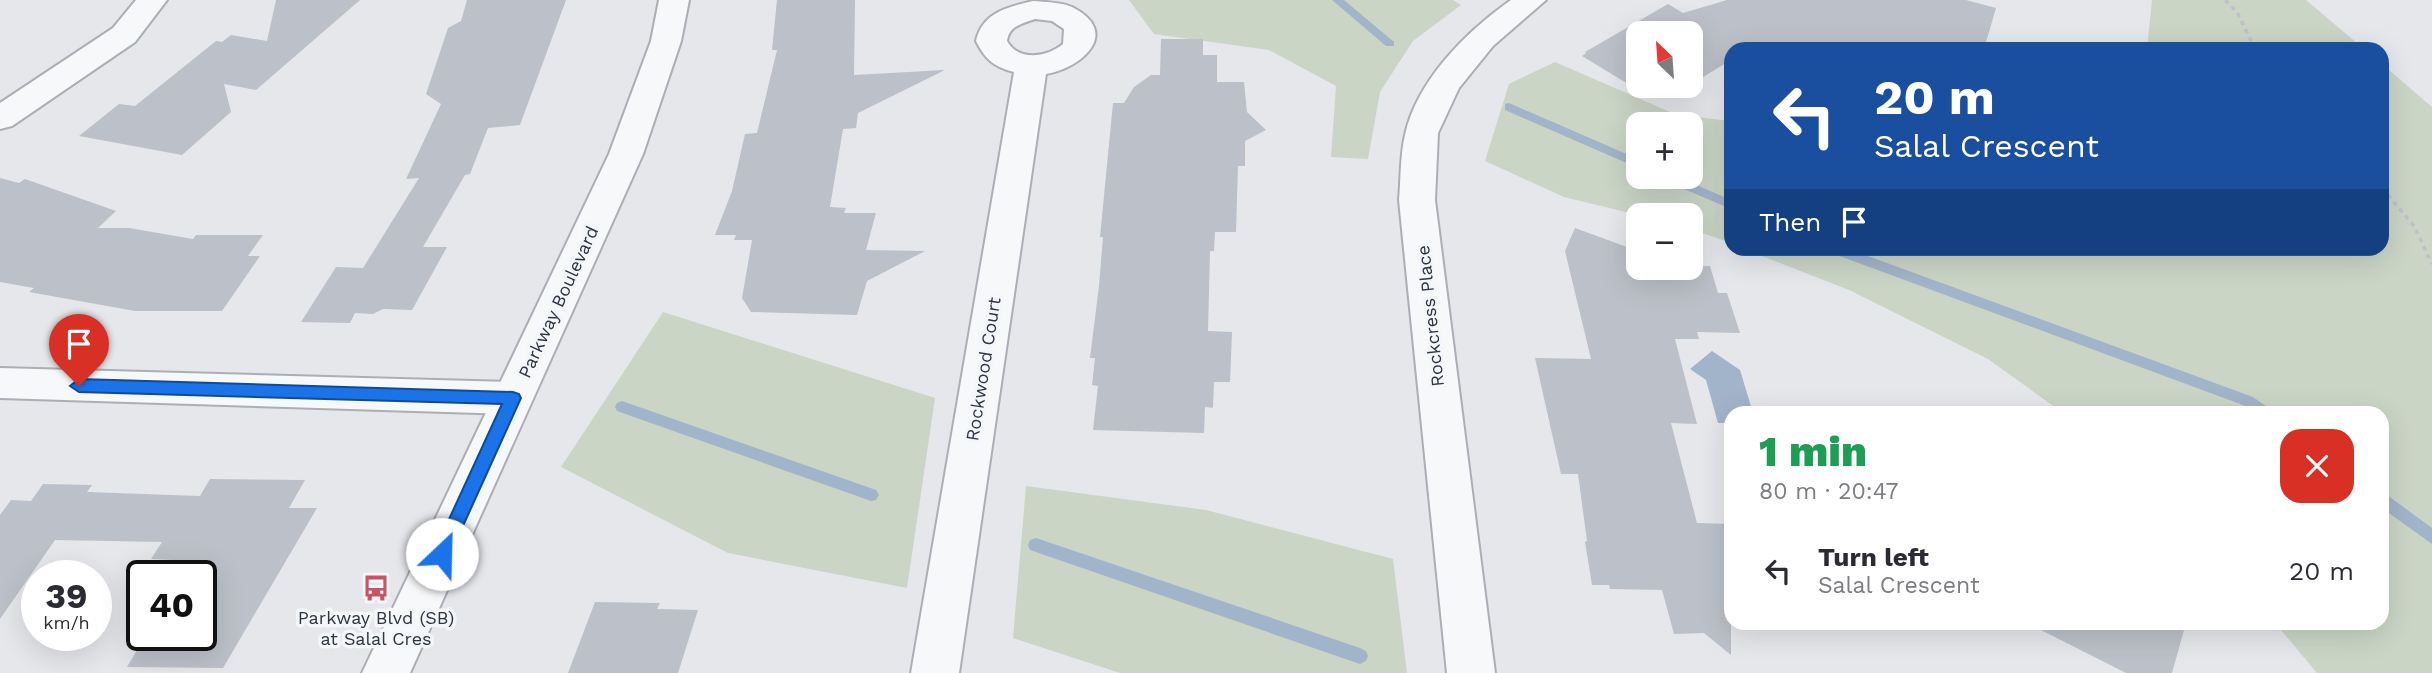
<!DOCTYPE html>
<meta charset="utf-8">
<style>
body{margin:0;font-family:"Work Sans",sans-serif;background:#f2f2f3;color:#2b2b33;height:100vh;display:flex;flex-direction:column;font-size:26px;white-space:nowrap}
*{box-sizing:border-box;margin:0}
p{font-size:23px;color:#7c7c81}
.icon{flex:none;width:38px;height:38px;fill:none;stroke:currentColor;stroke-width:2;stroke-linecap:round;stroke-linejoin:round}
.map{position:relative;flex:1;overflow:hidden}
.sheet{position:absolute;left:1724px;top:406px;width:665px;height:224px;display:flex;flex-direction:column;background:#fff;border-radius:21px;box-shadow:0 7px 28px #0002}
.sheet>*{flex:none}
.top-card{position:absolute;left:1724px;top:42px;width:665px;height:214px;border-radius:21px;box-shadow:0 7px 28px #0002;background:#1a4fa0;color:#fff;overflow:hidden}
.needle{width:46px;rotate:335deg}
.fabs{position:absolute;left:1626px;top:21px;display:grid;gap:14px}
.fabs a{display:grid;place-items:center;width:77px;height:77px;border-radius:14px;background:#fff;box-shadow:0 7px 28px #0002;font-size:35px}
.speed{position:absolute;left:21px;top:560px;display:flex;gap:14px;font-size:35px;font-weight:700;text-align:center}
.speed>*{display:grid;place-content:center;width:91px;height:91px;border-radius:50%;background:#fff;box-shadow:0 7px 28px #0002;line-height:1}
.speed small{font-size:18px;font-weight:400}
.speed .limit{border:4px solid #111;border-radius:10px;background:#fff;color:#111}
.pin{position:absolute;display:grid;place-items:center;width:60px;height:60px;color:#fff;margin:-72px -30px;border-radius:50% 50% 50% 0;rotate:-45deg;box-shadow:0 0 7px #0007}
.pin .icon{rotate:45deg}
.me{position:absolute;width:77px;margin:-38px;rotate:24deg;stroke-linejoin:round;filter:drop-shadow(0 0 5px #0008)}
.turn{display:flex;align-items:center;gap:24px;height:147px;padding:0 35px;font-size:32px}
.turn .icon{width:91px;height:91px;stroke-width:2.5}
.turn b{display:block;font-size:49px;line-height:60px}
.then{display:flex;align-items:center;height:66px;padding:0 35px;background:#0003;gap:14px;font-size:26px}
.round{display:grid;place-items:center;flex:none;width:74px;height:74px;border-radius:21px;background:#f2f2f3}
.head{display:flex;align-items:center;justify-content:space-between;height:119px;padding:0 35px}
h1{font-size:42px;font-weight:800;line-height:52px;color:#1e9e55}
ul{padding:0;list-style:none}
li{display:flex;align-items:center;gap:21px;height:91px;padding:0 35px}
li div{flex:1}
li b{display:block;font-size:26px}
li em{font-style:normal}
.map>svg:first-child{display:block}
</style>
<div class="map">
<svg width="2432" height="673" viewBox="0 0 2432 673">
<rect width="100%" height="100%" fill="#e5e7eb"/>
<g fill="#cad5c6" fill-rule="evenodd">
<polygon points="1129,0 1453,0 1461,5 1413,41 1380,92 1368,159 1331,157 1336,86 1269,50 1154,34"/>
<polygon points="2152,0 2306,0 2364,49 2147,49"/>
<path d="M1555 62 1677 115 1731 121V243L1691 229 1690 215H1638L1564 197 1485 161 1509 84ZM1690 124V177H1638V124Z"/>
<polygon points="2382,64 2432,107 2432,673 2317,673 2275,623 2382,623 2382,413 2063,413 1988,359 1849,290 1744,249 2382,248"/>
<polygon points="663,312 935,398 907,588 728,553 561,467"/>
<polygon points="1026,486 1206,510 1393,559 1407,673 1120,673 1013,638"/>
</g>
<polygon fill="#a2b4c9" points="1712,351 1740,370 1753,413 1731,413 1731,423 1718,423 1706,380 1690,369"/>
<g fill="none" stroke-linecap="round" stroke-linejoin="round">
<g fill="#a2b4c9" fill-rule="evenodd">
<polygon points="1332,0 1344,0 1394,42 1394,46 1386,46"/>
<polygon points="1509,103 1638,159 1638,168 1505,110 1505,104"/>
<polygon points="1661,177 1678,177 1731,200 1731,209 1663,180"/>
<polygon points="1825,248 1846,248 2253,397 2270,409 2272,413 2254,413 2243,405 1826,251"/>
<polygon points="622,401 876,490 879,495 876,500 871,501 617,411 615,407 617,403"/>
<polygon points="2382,494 2387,495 2432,528 2432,544 2382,508"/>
<polygon points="1036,538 1360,648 1366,651 1368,656 1366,661 1360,664 1030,550 1028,545 1030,540"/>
</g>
</g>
<g fill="#bcc0c8">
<polygon points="276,0 360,0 256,90 224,84 231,112 182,155 79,136 119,104 135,106 216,41 222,42 231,35 267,41"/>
<polygon points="467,0 566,0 520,125 488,128 470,174 465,175 423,247 447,247 412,310 383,309 373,314 355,313 350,323 301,322 336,267 363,268 419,178 406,179 441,104 426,94 448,28 461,21"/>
<polygon points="777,0 855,0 854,75 945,70 858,113 856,128 843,129 830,207 846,208 844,213 876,213 866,250 925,251 867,281 857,315 751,312 742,298 752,240 734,240 736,235 715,235 732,191 745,134 757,133 777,50 772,50"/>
<polygon points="1727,0 1966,0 1996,8 1984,49 1731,49 1731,60 1690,85 1690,33 1638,33 1638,86 1670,86 1651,98 1582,56 1586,53 1585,52 1668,4 1683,13"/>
<polygon points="1161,39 1203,39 1203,55 1217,55 1217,82 1244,82 1247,112 1266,130 1245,141 1245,166 1238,166 1236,232 1215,232 1214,251 1210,251 1208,331 1232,332 1230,382 1214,382 1213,408 1205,407 1204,433 1093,430 1098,386 1092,385 1095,358 1090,358 1099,286 1103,237 1100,237 1113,103 1124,103 1134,87 1151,75 1160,75"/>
<polygon points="0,178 19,183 25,179 116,211 98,228 129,228 193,239 196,235 263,235 248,256 260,256 222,311 135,311 29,292 34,288 0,282"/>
<polygon points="1575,228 1638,251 1638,268 1710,266 1718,293 1727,293 1740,333 1697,332 1699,339 1675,339 1697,424 1671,423 1697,523 1731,524 1731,655 1704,633 1674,634 1662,590 1610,589 1609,585 1592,585 1585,542 1587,541 1578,474 1561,474 1535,358 1591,359 1565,251"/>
<polygon points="210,479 305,480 289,508 317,508 223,668 127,667 146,635 201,635 201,576 163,576 173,560 151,559 162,542 55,540 0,619 0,515 11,500 31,501 43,484 92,485 87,492 200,496"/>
<polygon points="595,602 660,603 657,609 698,610 678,673 568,673"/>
<polygon points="2027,623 2186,623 2172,673 2126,673"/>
</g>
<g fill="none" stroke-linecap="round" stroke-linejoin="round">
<g stroke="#aaaeb5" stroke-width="4">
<g id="minor">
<polygon points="136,0 167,0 135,42 12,126 0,129 0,103 113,28"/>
<path d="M1511 0H1546L1493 46 1459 88 1438 133 1435 200 1495 673H1447L1399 200C1401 178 1400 156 1405 135 1417 80 1467 31 1511 0Z"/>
<path d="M1033 1C1045 2 1060 2 1072 7 1122 32 1082 68 1046 74L959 673H911L1014 72C994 67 985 59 976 41 982 13 1007 7 1033 1ZM1035 19 1052 21 1064 29 1063 44C1047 57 1019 62 1007 41 1009 26 1021 24 1035 19Z"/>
<polygon points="0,368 513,382 527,387 533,398 527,409 513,414 0,398"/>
</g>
</g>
<g stroke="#aaaeb5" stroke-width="4">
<polygon id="tertiary" points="659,0 689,0 681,41 643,154 410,673 362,673 609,154 651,41"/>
</g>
<g stroke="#bec1c7" stroke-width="3.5" stroke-dasharray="4.5 4.5" stroke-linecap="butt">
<polyline points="2225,0 2237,12 2255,49"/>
<polyline points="2382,188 2414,226 2432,264"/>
</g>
<use href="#minor" fill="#f7f8fa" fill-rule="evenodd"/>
<use href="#tertiary" fill="#f7f8fa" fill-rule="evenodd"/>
</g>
<polygon fill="#1a73e8" stroke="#114b97" stroke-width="2" points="79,379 513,392 519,394 521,398 448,559 442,562 435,559 433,554 502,404 79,392 70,386"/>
<defs>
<g id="bus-bare" transform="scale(2.1)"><path d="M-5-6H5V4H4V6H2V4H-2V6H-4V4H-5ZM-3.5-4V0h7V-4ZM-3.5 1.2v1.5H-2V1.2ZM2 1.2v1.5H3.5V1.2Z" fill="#c75363" stroke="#f4f6f9" stroke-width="2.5" paint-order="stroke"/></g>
</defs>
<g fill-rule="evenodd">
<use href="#bus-bare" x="376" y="588"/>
</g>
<g text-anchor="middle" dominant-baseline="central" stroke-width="7" stroke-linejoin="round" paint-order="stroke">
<g font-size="18" fill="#2d3543" stroke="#f4f6f9">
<text transform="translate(558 302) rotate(-65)">Parkway Boulevard</text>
<text transform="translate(1430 316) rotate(-96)">Rockcress Place</text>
<text transform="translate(983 369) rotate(-81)">Rockwood Court</text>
</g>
<g font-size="18" fill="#2d3543" stroke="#f4f6f9">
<text x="376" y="617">Parkway Blvd (SB)<tspan x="376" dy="21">at Salal Cres</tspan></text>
</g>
</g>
</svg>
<div class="fabs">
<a><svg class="needle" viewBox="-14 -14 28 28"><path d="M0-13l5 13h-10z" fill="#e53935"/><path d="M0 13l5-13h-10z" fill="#7c7c81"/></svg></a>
<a>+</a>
<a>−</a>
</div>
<div class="speed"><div>39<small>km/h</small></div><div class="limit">40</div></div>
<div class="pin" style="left:79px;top:386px;background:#d93025"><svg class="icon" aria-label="arrive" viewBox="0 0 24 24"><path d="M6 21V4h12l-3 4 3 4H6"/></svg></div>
<svg class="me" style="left:442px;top:554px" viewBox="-20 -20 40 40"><circle r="19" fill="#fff"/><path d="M0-13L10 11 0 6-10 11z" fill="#1a73e8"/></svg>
<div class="top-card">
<div class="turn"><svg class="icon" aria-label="left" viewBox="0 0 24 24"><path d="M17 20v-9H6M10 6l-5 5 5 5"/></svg><div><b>20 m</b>Salal Crescent</div></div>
<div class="then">Then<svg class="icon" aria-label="arrive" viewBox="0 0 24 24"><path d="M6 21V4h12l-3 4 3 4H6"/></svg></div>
</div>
<section class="sheet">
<div class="head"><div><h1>1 min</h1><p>80 m · 20:47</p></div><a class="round" style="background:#d93025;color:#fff"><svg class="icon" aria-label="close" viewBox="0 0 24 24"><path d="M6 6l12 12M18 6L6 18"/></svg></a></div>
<ul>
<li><svg class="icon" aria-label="left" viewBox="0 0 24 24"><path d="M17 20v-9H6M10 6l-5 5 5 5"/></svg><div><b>Turn left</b><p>Salal Crescent</p></div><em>20 m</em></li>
</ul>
</section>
</div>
